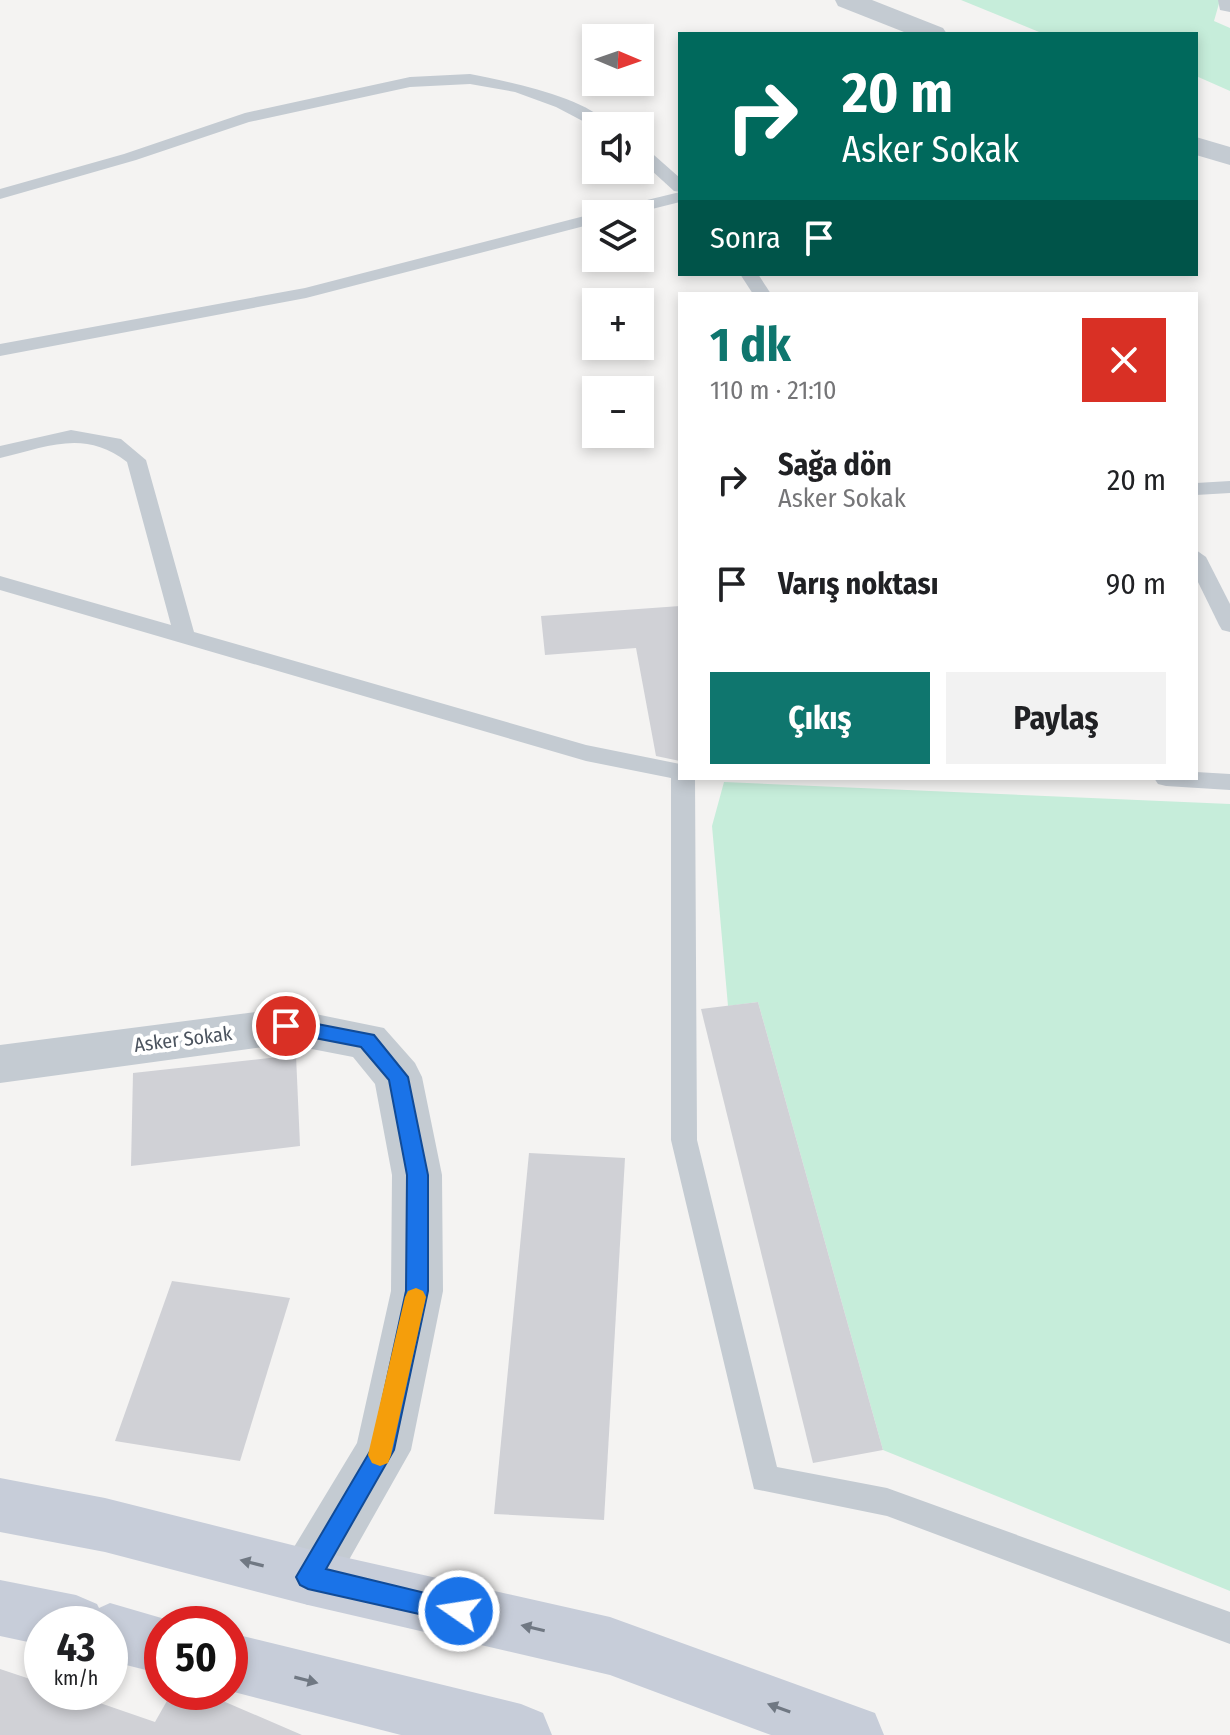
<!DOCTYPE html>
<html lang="tr">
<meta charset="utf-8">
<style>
body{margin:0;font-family:"Fira Sans Condensed",sans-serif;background:#f2f2f2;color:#202124;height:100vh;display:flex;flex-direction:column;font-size:30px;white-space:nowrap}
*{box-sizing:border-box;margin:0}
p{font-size:26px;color:#757577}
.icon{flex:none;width:44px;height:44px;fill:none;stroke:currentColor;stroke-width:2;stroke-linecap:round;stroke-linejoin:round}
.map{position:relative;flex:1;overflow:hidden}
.details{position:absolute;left:678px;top:292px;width:520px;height:488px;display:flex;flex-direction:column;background:#fff;border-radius:0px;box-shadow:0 4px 12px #0003}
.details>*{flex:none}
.hud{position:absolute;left:678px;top:32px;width:520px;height:244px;border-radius:0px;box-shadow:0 4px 12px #0003;background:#00695c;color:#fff;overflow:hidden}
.needle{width:52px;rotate:92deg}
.fabs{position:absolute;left:582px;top:24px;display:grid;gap:16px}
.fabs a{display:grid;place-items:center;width:72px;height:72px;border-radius:0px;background:#fff;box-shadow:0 4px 12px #0003;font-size:40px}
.speed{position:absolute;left:24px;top:1606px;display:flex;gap:16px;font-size:40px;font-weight:700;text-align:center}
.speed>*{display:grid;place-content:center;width:104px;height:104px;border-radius:50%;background:#fff;box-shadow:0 4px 12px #0003;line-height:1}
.speed small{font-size:20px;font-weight:400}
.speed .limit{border:12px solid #d22;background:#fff;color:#111}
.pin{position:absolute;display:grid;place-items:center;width:68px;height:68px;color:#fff;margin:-34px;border:4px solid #fff;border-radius:50%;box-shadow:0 2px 8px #0007}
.me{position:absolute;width:88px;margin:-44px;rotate:283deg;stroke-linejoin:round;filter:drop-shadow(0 0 6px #0008)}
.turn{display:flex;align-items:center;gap:28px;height:168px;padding:0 32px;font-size:36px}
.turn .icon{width:104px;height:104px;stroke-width:2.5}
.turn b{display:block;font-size:56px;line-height:68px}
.then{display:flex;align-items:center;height:76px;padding:0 32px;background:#0003;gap:16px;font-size:30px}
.round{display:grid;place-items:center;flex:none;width:84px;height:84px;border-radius:0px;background:#f2f2f2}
.head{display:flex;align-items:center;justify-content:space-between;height:136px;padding:0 32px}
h1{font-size:48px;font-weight:700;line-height:60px;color:#0f766e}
.primary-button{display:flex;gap:16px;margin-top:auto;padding:16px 32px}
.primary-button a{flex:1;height:92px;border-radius:0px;background:#0f766e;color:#fff;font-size:32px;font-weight:700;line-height:92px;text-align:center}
.primary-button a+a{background:#f2f2f2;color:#202124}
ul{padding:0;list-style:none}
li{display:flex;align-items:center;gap:24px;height:104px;padding:0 32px}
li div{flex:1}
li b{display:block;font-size:30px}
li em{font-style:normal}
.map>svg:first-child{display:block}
</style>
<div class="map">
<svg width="1230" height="1735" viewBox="0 0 1230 1735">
<rect width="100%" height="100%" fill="#f4f3f2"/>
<g fill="#c6edda">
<polygon points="961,0 1220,0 1214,21 1230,28 1230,91 1196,76 1196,34 1044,34"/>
<polygon points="724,782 1230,804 1230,1591 883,1450 758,1002 728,1006 712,826"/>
</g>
<g fill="#d0d1d6">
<polygon points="680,606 680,761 656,756 636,648 545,655 541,616"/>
<polygon points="758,1002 883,1450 813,1463 701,1009"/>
<polygon points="296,1055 300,1146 131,1166 133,1073"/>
<polygon points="529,1153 625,1158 604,1520 494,1514"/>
<polygon points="172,1281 290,1298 240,1461 115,1441"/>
<polygon points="0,1669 42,1683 42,1692 68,1692 155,1722 172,1692 202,1692 302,1735 0,1735"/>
</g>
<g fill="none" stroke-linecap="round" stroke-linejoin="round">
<g fill="#c4cbd2" fill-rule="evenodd">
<path d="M470 74C510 82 583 96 612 126L596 128 556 107 515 92 470 84 410 87 249 122 136 160 0 199V189L124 154 245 113 410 77Z"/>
<polygon points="640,146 646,148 680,178 680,202 632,214 603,214 606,210 680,192 674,191 640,160"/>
<polygon points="596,213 600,214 596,214 596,223 306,298 0,356 0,344 305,288"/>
<polygon points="740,274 758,274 771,294 753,294"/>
<path d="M71 430 121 439 146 460 194 632 586 745 680 764V778H695L697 1140 777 1467 887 1488 1230 1612V1644L887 1516 754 1489 671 1140V778L586 761 0 590V576L171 625 127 462C84 429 48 447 0 458V446Z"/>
<polygon points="1230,481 1230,493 1196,495 1196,483"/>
<polygon points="1196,550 1206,557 1230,604 1230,632 1222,630 1219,625 1196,578"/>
<polygon points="1196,772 1230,774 1230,790 1166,786 1158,784 1154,778 1196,778"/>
</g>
<g fill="#c4cbd2" fill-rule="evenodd">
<polygon points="835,0 872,0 943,28 947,34 909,34 838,6"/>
<polygon points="1218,0 1230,0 1230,12 1220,10"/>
<polygon points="1196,137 1230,147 1230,165 1196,155"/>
<polygon points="286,1008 384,1028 415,1063 422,1077 442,1175 443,1291 411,1450 328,1597 308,1605 288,1597 279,1577 288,1557 357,1443 391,1291 392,1175 375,1084 353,1057 286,1044 0,1083 0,1045"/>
</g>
<g fill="#c7cdd9" fill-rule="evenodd">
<polygon points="0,1478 105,1498 308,1549 610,1617 875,1713 884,1735 771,1735 610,1675 308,1605 105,1552 0,1532"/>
<polygon points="0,1580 76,1595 97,1604 99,1608 110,1603 182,1624 162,1624 162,1674 110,1661 110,1624 42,1624 42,1645 0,1636"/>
<polygon points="230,1633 521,1704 543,1713 552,1735 401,1735 230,1691"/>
</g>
</g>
<defs><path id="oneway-solid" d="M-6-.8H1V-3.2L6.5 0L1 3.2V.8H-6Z" transform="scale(2)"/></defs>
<g fill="#707883">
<use href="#oneway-solid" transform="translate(252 1563) rotate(-166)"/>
<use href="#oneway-solid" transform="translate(533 1628) rotate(-167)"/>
<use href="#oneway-solid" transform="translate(306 1680) rotate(14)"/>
<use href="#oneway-solid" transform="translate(779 1708) rotate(-160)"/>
</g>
<polygon fill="#1a73e8" stroke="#114b97" stroke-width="2" points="286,1018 374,1035 408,1077 428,1175 428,1291 394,1450 326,1569 467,1603 471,1611 467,1620 459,1623 308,1589 300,1585 296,1577 372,1448 406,1291 407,1175 389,1080 361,1047 279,1031 276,1026 279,1020"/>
<polygon fill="#f59e0b" points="416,1288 423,1291 426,1297 391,1455 388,1463 380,1466 372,1463 368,1455 405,1297 408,1291"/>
<g text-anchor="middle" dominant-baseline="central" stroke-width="8" stroke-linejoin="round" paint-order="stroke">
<g font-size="20" fill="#4b535e" stroke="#fff">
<text transform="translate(183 1039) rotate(-7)">Asker Sokak</text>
</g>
</g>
</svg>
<div class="fabs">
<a><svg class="needle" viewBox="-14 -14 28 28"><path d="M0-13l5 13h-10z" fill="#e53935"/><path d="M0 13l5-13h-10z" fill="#757577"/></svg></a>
<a><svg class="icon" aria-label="sound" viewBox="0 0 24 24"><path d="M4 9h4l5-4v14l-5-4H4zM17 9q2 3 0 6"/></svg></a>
<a><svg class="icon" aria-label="layers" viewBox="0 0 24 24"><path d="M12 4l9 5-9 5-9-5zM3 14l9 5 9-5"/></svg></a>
<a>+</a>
<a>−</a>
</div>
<div class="speed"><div>43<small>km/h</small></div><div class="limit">50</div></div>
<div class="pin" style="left:286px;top:1026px;background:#d93025"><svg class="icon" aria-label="arrive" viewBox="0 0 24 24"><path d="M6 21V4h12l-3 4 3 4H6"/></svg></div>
<svg class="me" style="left:459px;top:1611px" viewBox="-20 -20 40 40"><circle r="17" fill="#1a73e8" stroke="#fff" stroke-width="3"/><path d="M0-11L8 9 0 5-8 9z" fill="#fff"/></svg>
<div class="hud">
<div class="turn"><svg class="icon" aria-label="right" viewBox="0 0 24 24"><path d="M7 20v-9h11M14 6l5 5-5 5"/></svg><div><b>20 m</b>Asker Sokak</div></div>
<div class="then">Sonra<svg class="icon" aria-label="arrive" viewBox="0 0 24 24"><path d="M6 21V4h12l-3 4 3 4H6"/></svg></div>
</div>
<section class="details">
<div class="head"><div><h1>1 dk</h1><p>110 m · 21:10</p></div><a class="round" style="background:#d93025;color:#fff"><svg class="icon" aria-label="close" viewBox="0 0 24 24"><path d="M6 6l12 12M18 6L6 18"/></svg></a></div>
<ul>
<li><svg class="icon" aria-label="right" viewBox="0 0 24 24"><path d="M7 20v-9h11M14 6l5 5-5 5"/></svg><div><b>Sağa dön</b><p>Asker Sokak</p></div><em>20 m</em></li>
<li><svg class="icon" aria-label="arrive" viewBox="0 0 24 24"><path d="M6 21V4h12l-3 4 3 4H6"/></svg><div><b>Varış noktası</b></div><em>90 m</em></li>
</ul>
<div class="primary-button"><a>Çıkış</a><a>Paylaş</a></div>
</section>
</div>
